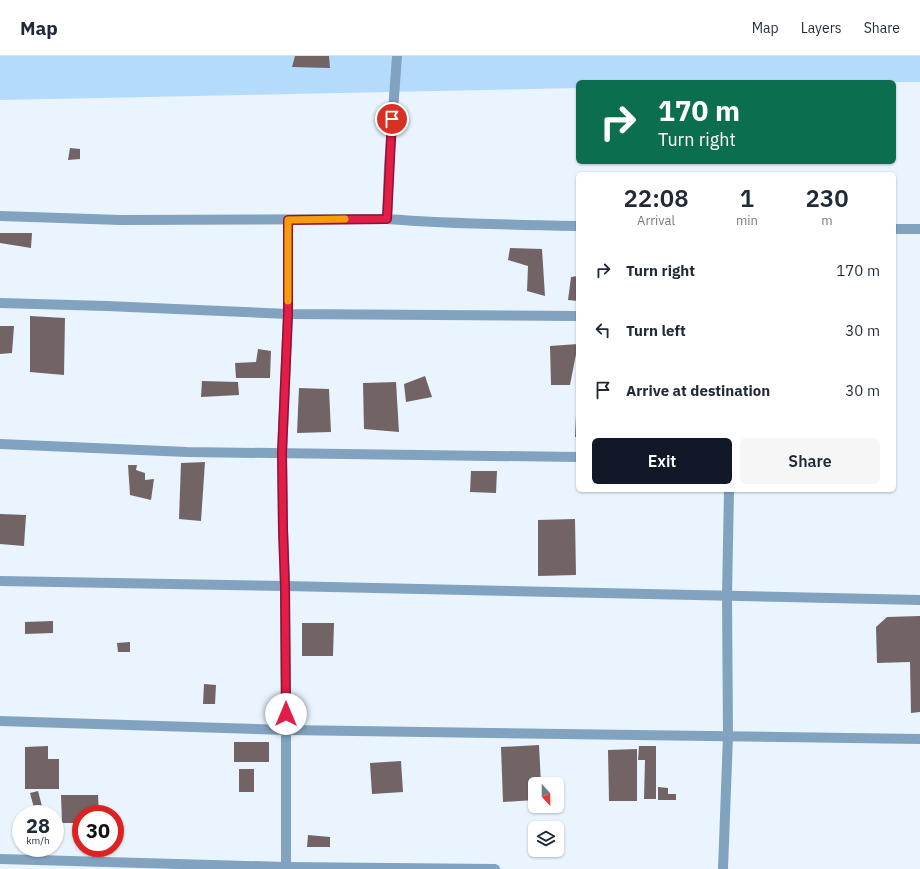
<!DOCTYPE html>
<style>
body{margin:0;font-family:"IBM Plex Sans",sans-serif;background:#f6f6f7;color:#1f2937;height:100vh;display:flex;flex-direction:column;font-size:15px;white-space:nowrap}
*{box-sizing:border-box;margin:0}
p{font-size:13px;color:#747a83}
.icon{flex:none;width:22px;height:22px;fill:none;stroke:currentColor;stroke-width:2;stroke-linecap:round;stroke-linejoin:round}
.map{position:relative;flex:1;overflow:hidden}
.details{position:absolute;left:576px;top:116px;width:320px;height:320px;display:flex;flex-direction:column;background:#fff;border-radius:6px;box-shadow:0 1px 3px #0004}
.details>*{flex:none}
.top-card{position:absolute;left:576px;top:24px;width:320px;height:84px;border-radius:6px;box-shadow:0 1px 3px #0004;background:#0b6e4f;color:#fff;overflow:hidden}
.needle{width:26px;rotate:159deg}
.buttons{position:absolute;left:528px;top:721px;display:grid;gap:8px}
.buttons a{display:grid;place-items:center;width:36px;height:36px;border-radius:6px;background:#fff;box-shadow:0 1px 3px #0004;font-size:20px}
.speed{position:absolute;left:12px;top:749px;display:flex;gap:8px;font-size:20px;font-weight:700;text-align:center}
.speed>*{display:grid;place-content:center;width:52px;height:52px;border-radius:50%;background:#fff;box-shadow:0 1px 3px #0004;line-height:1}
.speed small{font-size:10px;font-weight:400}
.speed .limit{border:6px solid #d22;background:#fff;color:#111}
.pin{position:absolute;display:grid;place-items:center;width:34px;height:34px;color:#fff;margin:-17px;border:2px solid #fff;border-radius:50%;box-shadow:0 1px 4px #0007}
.me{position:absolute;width:44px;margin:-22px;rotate:0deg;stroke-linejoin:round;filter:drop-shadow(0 0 3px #0008)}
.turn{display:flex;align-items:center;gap:14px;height:84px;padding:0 16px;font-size:18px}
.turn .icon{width:52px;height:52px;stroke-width:2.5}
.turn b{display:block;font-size:28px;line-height:34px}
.eta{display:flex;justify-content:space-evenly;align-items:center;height:68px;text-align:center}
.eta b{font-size:24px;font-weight:600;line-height:28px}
.cta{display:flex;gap:8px;margin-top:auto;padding:8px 16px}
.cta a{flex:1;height:46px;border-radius:6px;background:#111827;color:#fff;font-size:16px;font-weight:600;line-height:46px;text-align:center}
.cta a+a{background:#f6f6f7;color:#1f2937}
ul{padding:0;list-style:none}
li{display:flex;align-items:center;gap:12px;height:60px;padding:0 16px}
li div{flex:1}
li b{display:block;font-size:15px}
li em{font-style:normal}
header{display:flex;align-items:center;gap:24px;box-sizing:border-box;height:56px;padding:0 20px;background:#fff;border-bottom:1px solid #e0e1e3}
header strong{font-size:19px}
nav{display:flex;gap:22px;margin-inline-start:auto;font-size:14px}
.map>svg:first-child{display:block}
</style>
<header>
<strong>Map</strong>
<nav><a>Map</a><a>Layers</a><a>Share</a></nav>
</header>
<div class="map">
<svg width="920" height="813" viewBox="0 0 920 813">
<rect width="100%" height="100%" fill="#e9f4fe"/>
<polygon fill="#b5dbfc" points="0,0 920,0 920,26 578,26 578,32 0,44"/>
<g fill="#726465">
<polygon points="295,0 329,0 330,12 292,11"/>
<polygon points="70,92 80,93 80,103 68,104"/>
<polygon points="0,177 32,177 31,192 0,187"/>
<polygon points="510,192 542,193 545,240 527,235 528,210 508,204"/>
<polygon points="578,220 578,245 568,244 571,221"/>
<polygon points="30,260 65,262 64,319 30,316"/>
<polygon points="0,270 14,270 12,297 0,298"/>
<polygon points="578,288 570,329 551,329 550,290"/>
<polygon points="258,293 271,295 270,322 236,322 235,307 256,306"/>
<polygon points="425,320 432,341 406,346 404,328"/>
<polygon points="202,325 238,326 239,339 201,341"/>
<polygon points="396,326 399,376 364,373 363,327"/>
<polygon points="299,332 329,333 331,376 297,377"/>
<polygon points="577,337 578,337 578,381 575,381"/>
<polygon points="205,406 201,465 179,463 181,407"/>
<polygon points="128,409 137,409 136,414 145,417 145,424 154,423 151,444 130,439"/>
<polygon points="471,415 497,415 496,437 470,436"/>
<polygon points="0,458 26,459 24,490 0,488"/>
<polygon points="575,463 576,519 538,520 538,464"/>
<polygon points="920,560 920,656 911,657 910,606 877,607 876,571 887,561"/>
<polygon points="53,565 53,577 25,578 25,566"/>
<polygon points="302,567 334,567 333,600 302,600"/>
<polygon points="130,586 130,596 118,596 117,587"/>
<polygon points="204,628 216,629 215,648 203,648"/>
<rect x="234" y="686" width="35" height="20"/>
<polygon points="539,689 541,728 535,728 535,744 503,746 501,691"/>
<polygon points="48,690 48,703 59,703 59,733 25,733 25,691"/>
<polygon points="639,690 656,690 656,743 644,743 645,704 638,704"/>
<polygon points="637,693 637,745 609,745 608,694"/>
<polygon points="401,705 403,736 372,738 370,707"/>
<rect x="239" y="713" width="15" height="23"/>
<polygon points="658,731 668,732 668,738 676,738 676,744 658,744"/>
<polygon points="38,735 42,750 34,752 30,737"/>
<polygon points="61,739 98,739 99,758 81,758 81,767 62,767"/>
<polygon points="308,779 330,781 330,791 307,791"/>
</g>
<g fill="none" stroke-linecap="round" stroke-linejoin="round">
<g stroke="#82a3bf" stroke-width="10">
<path d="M397 0 389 110 387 163C450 168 514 169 578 170"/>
<polyline points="0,160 121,164 387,163"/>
<polyline points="894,173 920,173"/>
<polyline points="0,247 107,250 288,258 578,260"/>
<polyline points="0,388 187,396 578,401"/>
<polyline points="0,525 285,530 920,544"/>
<polyline points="0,665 286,674 920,683"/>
<polyline points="0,803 286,811 495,813"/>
<polyline points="286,813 286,674 285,530 283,473 282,397 288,258 288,164"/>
<polyline points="723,813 728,680 727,540 729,434"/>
</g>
</g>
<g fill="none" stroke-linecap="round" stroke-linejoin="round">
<g stroke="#92132f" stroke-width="10">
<polyline id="route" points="286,658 285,530 283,473 282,397 288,258 288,164 387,163 392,63"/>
</g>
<use href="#route" stroke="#e11d48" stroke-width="7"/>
<polyline stroke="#f59e0b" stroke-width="7" points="288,245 288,164 345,163"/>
</g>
</svg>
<div class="buttons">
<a><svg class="needle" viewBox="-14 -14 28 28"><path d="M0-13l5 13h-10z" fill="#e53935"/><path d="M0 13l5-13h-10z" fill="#747a83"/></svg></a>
<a><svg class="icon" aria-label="layers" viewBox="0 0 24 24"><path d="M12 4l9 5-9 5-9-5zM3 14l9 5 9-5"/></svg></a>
</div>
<div class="speed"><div>28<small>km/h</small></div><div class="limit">30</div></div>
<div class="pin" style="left:392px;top:63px;background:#d93025"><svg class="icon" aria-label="arrive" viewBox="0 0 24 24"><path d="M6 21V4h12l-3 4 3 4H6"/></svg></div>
<svg class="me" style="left:286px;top:658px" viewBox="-20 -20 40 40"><circle r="19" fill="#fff"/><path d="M0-13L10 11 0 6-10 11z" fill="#e11d48"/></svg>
<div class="top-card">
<div class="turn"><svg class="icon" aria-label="right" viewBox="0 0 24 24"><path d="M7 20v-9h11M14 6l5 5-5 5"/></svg><div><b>170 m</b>Turn right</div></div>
</div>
<section class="details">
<div class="eta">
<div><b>22:08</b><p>Arrival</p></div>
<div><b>1</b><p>min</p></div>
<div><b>230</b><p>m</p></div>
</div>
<ul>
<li><svg class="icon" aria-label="right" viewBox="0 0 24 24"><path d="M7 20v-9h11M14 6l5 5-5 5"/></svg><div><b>Turn right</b></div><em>170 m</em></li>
<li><svg class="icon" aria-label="left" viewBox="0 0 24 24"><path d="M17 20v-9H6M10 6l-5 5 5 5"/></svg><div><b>Turn left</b></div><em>30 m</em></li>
<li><svg class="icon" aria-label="arrive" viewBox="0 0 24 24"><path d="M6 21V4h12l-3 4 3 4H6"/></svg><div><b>Arrive at destination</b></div><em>30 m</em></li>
</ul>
<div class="cta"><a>Exit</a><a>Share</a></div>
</section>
</div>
